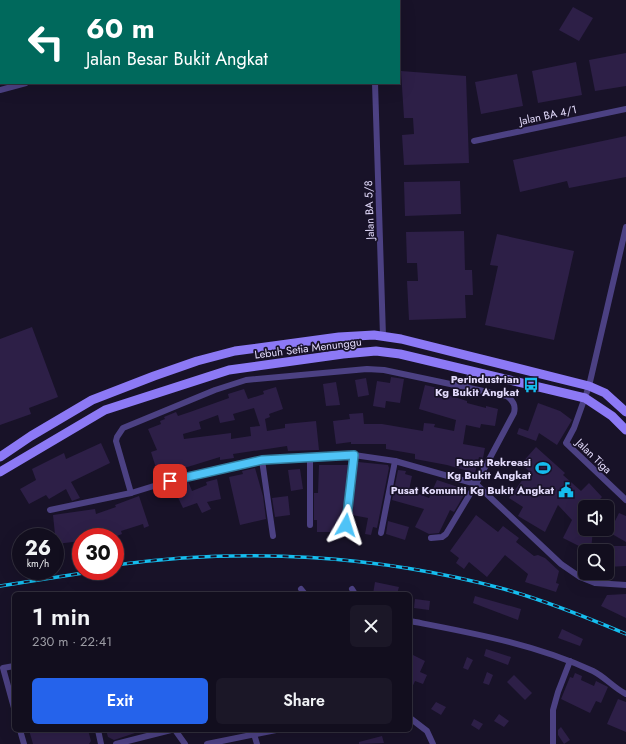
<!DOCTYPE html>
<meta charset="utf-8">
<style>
body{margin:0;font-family:Jost,sans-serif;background:#1b1727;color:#f1f3f6;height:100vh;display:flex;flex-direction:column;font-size:15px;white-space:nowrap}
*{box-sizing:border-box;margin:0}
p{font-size:13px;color:#9c9ca4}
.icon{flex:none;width:22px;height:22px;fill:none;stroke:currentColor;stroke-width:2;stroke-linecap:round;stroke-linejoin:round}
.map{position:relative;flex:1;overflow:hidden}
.side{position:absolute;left:12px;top:592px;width:400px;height:140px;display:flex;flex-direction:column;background:#120e1e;border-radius:6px;box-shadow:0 4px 16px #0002,0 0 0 1px #312e3c}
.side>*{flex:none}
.hud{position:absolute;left:0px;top:0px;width:400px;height:84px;box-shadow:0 4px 16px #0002,0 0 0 1px #312e3c;background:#00695c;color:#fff;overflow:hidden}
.buttons{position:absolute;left:578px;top:500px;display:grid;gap:8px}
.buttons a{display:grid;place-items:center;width:36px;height:36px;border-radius:6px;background:#120e1e;box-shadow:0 4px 16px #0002,0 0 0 1px #312e3c;font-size:20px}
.speed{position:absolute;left:12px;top:528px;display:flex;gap:8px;font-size:20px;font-weight:700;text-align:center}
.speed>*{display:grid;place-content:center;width:52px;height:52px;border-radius:50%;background:#120e1e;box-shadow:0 4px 16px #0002,0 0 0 1px #312e3c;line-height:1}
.speed small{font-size:10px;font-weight:400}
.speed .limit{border:6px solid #d22;background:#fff;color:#111}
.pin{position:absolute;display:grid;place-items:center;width:34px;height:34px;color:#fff;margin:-17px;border-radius:8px;box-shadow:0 2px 6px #0006}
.me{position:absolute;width:44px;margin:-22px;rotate:6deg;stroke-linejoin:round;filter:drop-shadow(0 0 3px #0008)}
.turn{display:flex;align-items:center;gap:14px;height:84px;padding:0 20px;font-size:18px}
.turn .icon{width:52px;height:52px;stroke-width:2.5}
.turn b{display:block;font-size:28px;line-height:34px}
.round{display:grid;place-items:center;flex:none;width:42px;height:42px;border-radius:6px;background:#1b1727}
.headline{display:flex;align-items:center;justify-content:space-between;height:68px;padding:0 20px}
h1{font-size:24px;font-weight:600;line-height:30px}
.button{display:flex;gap:8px;margin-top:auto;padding:8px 20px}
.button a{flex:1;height:46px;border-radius:6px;background:#2563eb;color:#fff;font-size:16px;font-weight:600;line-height:46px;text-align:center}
.button a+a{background:#1b1727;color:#f1f3f6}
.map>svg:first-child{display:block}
</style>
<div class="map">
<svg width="626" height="744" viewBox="0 0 626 744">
<rect width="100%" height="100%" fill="#181228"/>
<g fill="#2d1f47" fill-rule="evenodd">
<polygon points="573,7 593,18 579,41 559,30"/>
<polygon points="626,53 626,86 595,91 589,60"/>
<polygon points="576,62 582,95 538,103 532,71"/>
<polygon points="401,71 466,76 469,163 404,165 402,135 414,134 413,118 404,118"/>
<polygon points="517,74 523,106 481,114 475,82"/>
<polygon points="626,136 626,177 569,188 567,181 520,192 513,160"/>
<polygon points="460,181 461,214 405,216 404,182"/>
<polygon points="464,231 465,270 472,270 473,295 465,295 466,318 409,320 407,281 418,281 417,263 407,263 406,232"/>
<polygon points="497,234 574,251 554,340 485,325 498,266 490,265"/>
<polygon points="32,327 58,397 29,408 31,414 0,425 0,339"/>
<polygon points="391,377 404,379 400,403 386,401 385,408 373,406 377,381 390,383"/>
<polygon points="366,378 369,395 358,397 355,380"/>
<polygon points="336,382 340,405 326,406 323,384"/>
<polygon points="425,385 446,390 445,394 467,401 467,403 486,408 486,406 498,409 495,426 481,424 480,428 466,425 463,444 485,448 483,458 479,457 475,473 447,465 415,459 415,454 386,449 386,444 351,444 351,442 336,444 333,421 350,419 349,414 363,413 364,424 382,424 423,431 424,423 435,424 434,427 454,431 456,420 419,409"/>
<path d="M276 387 283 409 269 414 270 417 265 419 267 431 285 428V424L316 421 319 450 288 451 287 446 233 454 234 458 220 460V457L181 469 180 464 157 471 151 452 157 450 148 429 161 424 160 421 165 419 164 417 176 412 178 416 190 412 229 398 228 394 244 389 248 399 264 394 263 391ZM254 408 260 426 250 427 251 436 231 439V433L184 439 183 434 201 429 199 422 218 415 220 423 235 420 233 414Z"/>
<polygon points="538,403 560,411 572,420 557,445 539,433 536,441 517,434 519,428 528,431"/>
<polygon points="101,443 110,463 71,482 80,498 72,501 66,489 49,499 46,495 29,504 20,489 36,480 32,469 64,453 66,459"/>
<polygon points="536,447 565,473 563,475 581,491 589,483 602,497 592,507 585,507 585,529 593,529 591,551 585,551 585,564 577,563 579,546 563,538 572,520 558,505 545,532 518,516 523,507 509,498 529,471 521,464"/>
<polygon points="358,462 388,465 389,468 377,528 373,527 371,535 365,534 368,518 352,515"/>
<polygon points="319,465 348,465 342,521 339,520 338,532 317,532 317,520 314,520 314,493 318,493"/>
<polygon points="255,468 263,496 266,519 240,525 229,477 243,474 242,471"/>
<polygon points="300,469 303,489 291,491 288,470"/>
<polygon points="398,470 406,471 405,474 412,476 409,490 429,498 437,480 467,490 454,512 450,510 439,533 429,534 415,527 424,509 392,500"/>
<polygon points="217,479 221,499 207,502 211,509 202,513 197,503 183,508 173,487 188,481 192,491 207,485 206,482"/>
<polygon points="139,496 149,526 144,528 143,524 121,531 122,534 114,537 81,537 81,541 56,544 53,515 95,509 96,514 116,507 115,505"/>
<polygon points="288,496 290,515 275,517 272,498"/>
<polygon points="619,513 626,516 626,542 605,530 607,529 608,523 613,525"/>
<polygon points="476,515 498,532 503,526 519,538 516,542 534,556 538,555 545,558 559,571 556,583 559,584 556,592 525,582 528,574 505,555 487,577 469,562 464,569 456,563 459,558 450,551"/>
<polygon points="388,521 409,527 405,540 386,534"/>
<polygon points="614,546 626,546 626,566 607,567 607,549 614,550"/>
<polygon points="375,582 399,587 397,594 373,594"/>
<polygon points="626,594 626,618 601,606 607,595"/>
<polygon points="475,596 521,609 518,620 473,603"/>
<polygon points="415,599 430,601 429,610 414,608"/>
<polygon points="562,629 583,639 580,646 558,638"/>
<polygon points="486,649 511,657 508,665 484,656"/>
<polygon points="413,655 425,661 420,672 427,675 423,684 415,681 410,692 410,662"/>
<polygon points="467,657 473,660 468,670 463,668"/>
<polygon points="487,672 493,675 489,685 483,683"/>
<polygon points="575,673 582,676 581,680 594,686 596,681 608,687 601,703 596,701 590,713 561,699 570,677 573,678"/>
<polygon points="514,675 532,693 525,700 507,682"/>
<polygon points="618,699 626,702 626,732 607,724"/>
<polygon points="436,702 446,707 441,715 431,709"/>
<polygon points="499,714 509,721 504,727 494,721"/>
<polygon points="474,719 483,724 479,730 471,725"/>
<polygon points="561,727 570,740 564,744 558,735 558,730"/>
<polygon points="29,730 88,730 91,741 89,744 33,744"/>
<polygon points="106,730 141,730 141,731 114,740 108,737"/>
<polygon points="382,736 384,743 359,744 359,742"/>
</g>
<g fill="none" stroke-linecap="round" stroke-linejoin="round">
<g stroke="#4c4183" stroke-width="6">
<polyline points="326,1 329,0"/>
<polyline points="375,83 383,336"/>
<polyline points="0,90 26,83"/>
<polyline points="474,141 626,109"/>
<polyline points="626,227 589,386 574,428 566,443 626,500"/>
<polyline points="467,386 471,371"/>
<polyline points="310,456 310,525"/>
<polyline points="262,460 273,536"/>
<path d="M131 493 116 441 117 437 123 428 215 390 246 380 367 369 384 370 507 396C513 401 516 405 514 413L476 484 446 534 442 537 431 538"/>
<polyline points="50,510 131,493 183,477 262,460 354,455 395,461 476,484 561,564 580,577 595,583 626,585"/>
<polyline points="346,525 354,455"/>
<polyline points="381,533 395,461"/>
<polyline points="301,589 305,594"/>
<polyline points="352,589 355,594"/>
<path d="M410 621C472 633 535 644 593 671 605 677 614 688 626 694"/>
<polyline points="14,666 3,668 14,708"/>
<polyline points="410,718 427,731 433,744"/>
<polyline points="20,730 24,744"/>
<polyline points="98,730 101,744"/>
<polyline points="175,730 185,744"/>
<polyline points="254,734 257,744"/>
<polyline points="116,744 171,730"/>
<polyline points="207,744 276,730"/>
<polyline points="553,744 553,710 558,692 570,661"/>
</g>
<g stroke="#8c79f5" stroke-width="9">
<polyline points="0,457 31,436 92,400 154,376 197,361 235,351 339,337 374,335 401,339 589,386 605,393 626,412"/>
<polyline points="0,472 105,410 229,370 343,354 376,351 400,354 585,398 612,416 626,430"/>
</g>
<g stroke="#15bdee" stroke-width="3.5">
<g id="rail">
<path d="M115 565C244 547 378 555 504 589 546 601 586 617 626 634"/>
<polyline points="0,586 96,571"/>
</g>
</g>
<use href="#rail" stroke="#181228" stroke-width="2" stroke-dasharray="6" stroke-linecap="butt"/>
</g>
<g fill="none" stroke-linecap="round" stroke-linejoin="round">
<g stroke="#337fa1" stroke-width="10">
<polyline id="route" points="170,481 262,460 354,455 346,525"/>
</g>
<use href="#route" stroke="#4fc3f7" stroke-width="7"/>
</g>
<defs>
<g id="bus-bare" transform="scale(1.2)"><path d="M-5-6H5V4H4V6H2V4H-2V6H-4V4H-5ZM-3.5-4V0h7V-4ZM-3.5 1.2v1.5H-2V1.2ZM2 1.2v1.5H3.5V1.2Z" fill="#15bdee" stroke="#181228" stroke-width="2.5" paint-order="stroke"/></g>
<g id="stadium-bare" transform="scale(1.2)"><path d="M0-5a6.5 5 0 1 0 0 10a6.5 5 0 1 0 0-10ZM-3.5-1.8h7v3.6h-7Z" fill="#15bdee" stroke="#181228" stroke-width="2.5" paint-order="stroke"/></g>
<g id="civic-bare" transform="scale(1.2)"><path d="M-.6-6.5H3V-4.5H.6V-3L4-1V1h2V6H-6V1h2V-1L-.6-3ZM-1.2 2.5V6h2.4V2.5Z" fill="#15bdee" stroke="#181228" stroke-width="2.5" paint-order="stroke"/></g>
</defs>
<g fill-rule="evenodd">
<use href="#bus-bare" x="531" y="385"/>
<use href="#stadium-bare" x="543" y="468"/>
<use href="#civic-bare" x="566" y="490"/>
</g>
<g text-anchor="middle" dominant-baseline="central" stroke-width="3.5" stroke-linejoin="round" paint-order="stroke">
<g font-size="11" fill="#e3dbfc" stroke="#181228">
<text transform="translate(548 115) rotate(-12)">Jalan BA 4/1</text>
<text transform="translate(369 210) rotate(-92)">Jalan BA 5/8</text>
<text transform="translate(308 348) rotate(-7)">Lebuh Setia Menunggu</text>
<text transform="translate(594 456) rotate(44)">Jalan Tiga</text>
</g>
<g font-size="11" font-weight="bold" fill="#e3dbfc" stroke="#181228" text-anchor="end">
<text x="519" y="379">Perindustrian<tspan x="519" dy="13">Kg Bukit Angkat</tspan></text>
<text x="531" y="462">Pusat Rekreasi<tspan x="531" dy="13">Kg Bukit Angkat</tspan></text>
<text x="554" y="490">Pusat Komuniti Kg Bukit Angkat</text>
</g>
</g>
</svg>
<div class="buttons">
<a><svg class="icon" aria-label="sound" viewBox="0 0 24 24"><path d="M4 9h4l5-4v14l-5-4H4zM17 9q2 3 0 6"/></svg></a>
<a><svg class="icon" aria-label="search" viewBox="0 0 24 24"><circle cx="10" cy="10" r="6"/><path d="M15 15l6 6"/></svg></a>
</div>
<div class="speed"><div>26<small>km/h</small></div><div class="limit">30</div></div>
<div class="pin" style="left:170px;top:481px;background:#d93025"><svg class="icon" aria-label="arrive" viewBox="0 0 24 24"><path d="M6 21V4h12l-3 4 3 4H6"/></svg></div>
<svg class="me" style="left:346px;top:525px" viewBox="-20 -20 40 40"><path d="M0-17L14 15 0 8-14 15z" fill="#4fc3f7" stroke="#fff" stroke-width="4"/></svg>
<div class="hud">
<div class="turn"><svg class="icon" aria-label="left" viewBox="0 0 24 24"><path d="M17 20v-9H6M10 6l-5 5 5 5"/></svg><div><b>60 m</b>Jalan Besar Bukit Angkat</div></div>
</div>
<section class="side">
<div class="headline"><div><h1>1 min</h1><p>230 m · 22:41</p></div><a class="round"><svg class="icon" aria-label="close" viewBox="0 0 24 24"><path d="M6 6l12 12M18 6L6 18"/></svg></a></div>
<div class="button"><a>Exit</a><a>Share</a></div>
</section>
</div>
